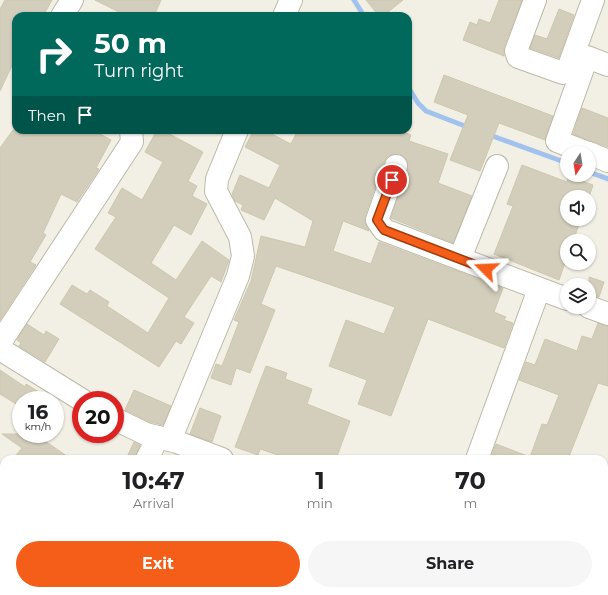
<!DOCTYPE html>
<style>
body{margin:0;font-family:Montserrat,sans-serif;background:#f6f6f6;color:#202124;height:100vh;display:flex;flex-direction:column;font-size:15px;white-space:nowrap}
*{box-sizing:border-box;margin:0}
p{font-size:13px;color:#757577}
.icon{flex:none;width:22px;height:22px;fill:none;stroke:currentColor;stroke-width:2;stroke-linecap:round;stroke-linejoin:round}
.map{position:relative;flex:1;overflow:hidden}
.details{position:absolute;left:0px;top:455px;width:608px;height:140px;display:flex;flex-direction:column;background:#fff;border-radius:12px 12px 0 0;box-shadow:0 1px 3px #0004}
.details>*{flex:none}
.banner{position:absolute;left:12px;top:12px;width:400px;height:122px;border-radius:12px;box-shadow:0 1px 3px #0004;background:#00695c;color:#fff;overflow:hidden}
.needle{width:26px;rotate:192deg}
.tools{position:absolute;left:560px;top:146px;display:grid;gap:8px}
.tools a{display:grid;place-items:center;width:36px;height:36px;border-radius:50%;background:#fff;box-shadow:0 1px 3px #0004;font-size:20px}
.speed{position:absolute;left:12px;top:391px;display:flex;gap:8px;font-size:20px;font-weight:700;text-align:center}
.speed>*{display:grid;place-content:center;width:52px;height:52px;border-radius:50%;background:#fff;box-shadow:0 1px 3px #0004;line-height:1}
.speed small{font-size:10px;font-weight:400}
.speed .limit{border:6px solid #d22;background:#fff;color:#111}
.pin{position:absolute;display:grid;place-items:center;width:34px;height:34px;color:#fff;margin:-17px;border:2px solid #fff;border-radius:50%;box-shadow:0 1px 4px #0007}
.me{position:absolute;width:44px;margin:-22px;rotate:291deg;stroke-linejoin:round;filter:drop-shadow(0 0 3px #0008)}
.turn{display:flex;align-items:center;gap:14px;height:84px;padding:0 16px;font-size:18px}
.turn .icon{width:52px;height:52px;stroke-width:2.5}
.turn b{display:block;font-size:28px;line-height:34px}
.then{display:flex;align-items:center;height:38px;padding:0 16px;background:#0003;gap:8px;font-size:15px}
.eta{display:flex;justify-content:space-evenly;align-items:center;height:68px;text-align:center}
.eta b{font-size:24px;font-weight:700;line-height:28px}
.button{display:flex;gap:8px;margin-top:auto;padding:8px 16px}
.button a{flex:1;height:46px;border-radius:24px;background:#f55e19;color:#fff;font-size:16px;font-weight:700;line-height:46px;text-align:center}
.button a+a{background:#f6f6f6;color:#202124}
.map>svg:first-child{display:block}
</style>
<div class="map">
<svg width="608" height="595" viewBox="0 0 608 595">
<rect width="100%" height="100%" fill="#f2f0e5"/>
<g fill="none" stroke-linecap="round" stroke-linejoin="round">
<g stroke="#a2c2ee" stroke-width="5">
<polyline points="354,0 364,16"/>
<polyline points="408,87 418,103 426,111 470,128"/>
<polyline points="487,134 567,163"/>
<polyline points="589,172 608,179"/>
</g>
</g>
<g fill="#d3cebb" stroke="#cec7ae">
<polygon points="5,0 52,0 43,16 16,16 16,57 0,91 0,9"/>
<polygon points="95,0 161,0 154,16 127,16"/>
<polygon points="366,0 403,0 383,16 379,16"/>
<polygon points="499,0 522,0 504,47 504,56 463,40 470,22 477,25 479,19 490,23"/>
<polygon points="559,9 574,15 559,58 530,48 535,35 547,39"/>
<polygon points="444,75 553,116 545,140 499,123 480,171 450,160 468,115 434,102"/>
<polygon points="582,108 608,118 608,147 573,134"/>
<polygon points="13,130 93,130 111,140 96,168 99,169 77,202 61,194 43,233 46,235 30,262 36,265 0,320 0,148"/>
<polygon points="157,130 162,130 203,152 188,181 197,186 192,196 207,204 191,235 174,225 151,263 176,280 202,241 229,260 221,282 211,276 184,317 194,323 181,344 176,341 159,367 60,304 72,285 87,294 90,290 109,302 107,306 148,333 169,298 95,249 116,217 108,213 122,188 142,200 163,162 145,152"/>
<polygon points="254,130 264,130 291,144 298,130 398,130 411,135 409,141 448,154 438,183 472,196 453,243 391,218 408,164 405,158 400,154 394,154 388,156 384,162 365,216 365,222 369,231 343,221 333,251 371,264 379,242 503,288 494,312 506,317 504,320 513,323 504,348 428,319 391,416 358,404 367,380 329,366 346,320 384,334 395,307 276,266 261,304 275,310 250,373 236,368 231,385 211,378 216,364 222,366 239,322 234,320 251,281 261,236 305,247 313,221 275,198 264,220 241,210 243,205 235,201 232,194 240,175 269,188 280,165 245,147"/>
<polygon points="522,165 567,182 569,176 593,185 589,197 567,197 567,219 581,219 573,241 567,241 567,257 559,280 494,254 513,206 507,204"/>
<polygon points="589,277 604,282 599,297 589,295"/>
<polygon points="598,323 608,326 608,386 598,383 568,459 490,459 496,444 530,457 542,424 547,425 559,395 519,380 526,362 535,365 545,339 577,351 582,336 592,339"/>
<polygon points="27,324 44,335 46,331 59,339 45,362 19,346 21,343 17,340"/>
<polygon points="266,366 287,373 285,379 312,389 307,404 350,421 336,459 290,459 260,449 258,455 235,447"/>
<polygon points="0,370 25,387 26,384 52,400 21,400 21,407 0,394"/>
<polygon points="134,390 171,406 163,425 150,422 125,410"/>
<polygon points="200,408 221,416 212,442 190,434"/>
<polygon points="2,434 35,434 71,459 13,459 22,448"/>
<polygon points="134,442 140,445 135,459 126,459"/>
</g>
<g fill="none" stroke-linecap="round" stroke-linejoin="round">
<g stroke="#bdb9a8" stroke-width="24">
<g id="minor">
<polyline points="535,0 516,51 518,57 563,73 568,69 593,0"/>
<polyline points="62,16 72,0"/>
<polyline points="284,16 291,0"/>
<polyline points="588,153 557,141 587,57 608,65"/>
<polyline points="589,153 608,161"/>
<polyline points="396,166 377,220 384,230 567,299"/>
<polyline points="460,258 497,166"/>
<polyline points="589,307 608,314"/>
<polyline points="0,343 132,142 131,130"/>
<polyline points="0,349 82,400"/>
<polyline points="115,419 146,434 177,442 222,459"/>
<polyline points="170,440 238,276 243,256 240,237 216,191 217,179 237,130"/>
<polyline points="147,459 158,437"/>
<polyline points="477,459 539,289"/>
<polyline points="581,591 591,595"/>
<polyline points="46,595 49,591"/>
<polyline points="249,595 250,591"/>
<polyline points="330,595 331,591"/>
<polyline points="556,595 558,591"/>
</g>
</g>
<use href="#minor" stroke="#fff" stroke-width="22"/>
</g>
<g fill="none" stroke-linecap="round" stroke-linejoin="round">
<g stroke="#9f3d10" stroke-width="10">
<polyline id="route" points="392,180 377,220 384,230 486,269"/>
</g>
<use href="#route" stroke="#f55e19" stroke-width="7"/>
</g>
</svg>
<div class="tools">
<a><svg class="needle" viewBox="-14 -14 28 28"><path d="M0-13l5 13h-10z" fill="#e53935"/><path d="M0 13l5-13h-10z" fill="#757577"/></svg></a>
<a><svg class="icon" aria-label="sound" viewBox="0 0 24 24"><path d="M4 9h4l5-4v14l-5-4H4zM17 9q2 3 0 6"/></svg></a>
<a><svg class="icon" aria-label="search" viewBox="0 0 24 24"><circle cx="10" cy="10" r="6"/><path d="M15 15l6 6"/></svg></a>
<a><svg class="icon" aria-label="layers" viewBox="0 0 24 24"><path d="M12 4l9 5-9 5-9-5zM3 14l9 5 9-5"/></svg></a>
</div>
<div class="speed"><div>16<small>km/h</small></div><div class="limit">20</div></div>
<div class="pin" style="left:392px;top:180px;background:#d93025"><svg class="icon" aria-label="arrive" viewBox="0 0 24 24"><path d="M6 21V4h12l-3 4 3 4H6"/></svg></div>
<svg class="me" style="left:486px;top:269px" viewBox="-20 -20 40 40"><path d="M0-17L14 15 0 8-14 15z" fill="#f55e19" stroke="#fff" stroke-width="4"/></svg>
<div class="banner">
<div class="turn"><svg class="icon" aria-label="right" viewBox="0 0 24 24"><path d="M7 20v-9h11M14 6l5 5-5 5"/></svg><div><b>50 m</b>Turn right</div></div>
<div class="then">Then<svg class="icon" aria-label="arrive" viewBox="0 0 24 24"><path d="M6 21V4h12l-3 4 3 4H6"/></svg></div>
</div>
<section class="details">
<div class="eta">
<div><b>10:47</b><p>Arrival</p></div>
<div><b>1</b><p>min</p></div>
<div><b>70</b><p>m</p></div>
</div>
<div class="button"><a>Exit</a><a>Share</a></div>
</section>
</div>
